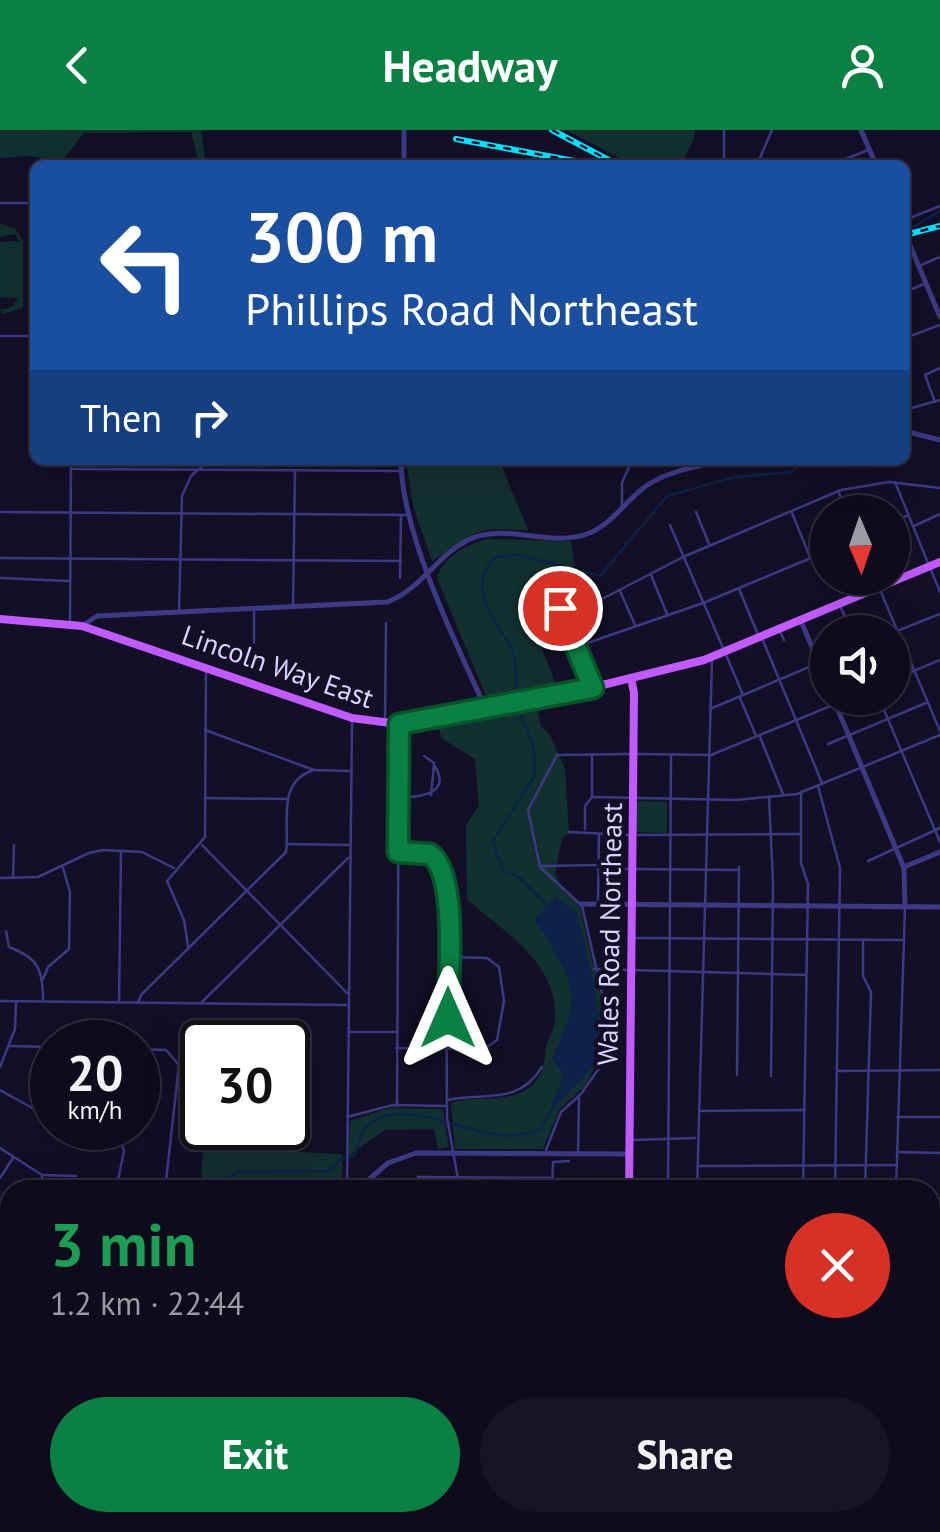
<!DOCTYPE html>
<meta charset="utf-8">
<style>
body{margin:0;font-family:"PT Sans",sans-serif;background:#171425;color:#f1f3f6;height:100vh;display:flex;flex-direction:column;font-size:38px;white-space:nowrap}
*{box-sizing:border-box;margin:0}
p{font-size:32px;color:#9b9ba3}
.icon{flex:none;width:55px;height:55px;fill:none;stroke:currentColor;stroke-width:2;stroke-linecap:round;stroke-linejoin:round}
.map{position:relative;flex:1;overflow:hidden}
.details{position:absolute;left:0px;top:1050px;width:940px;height:352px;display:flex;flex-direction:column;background:#0e0b1c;border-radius:30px 30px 0 0;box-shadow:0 10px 40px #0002,0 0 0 2px #2e2b3b}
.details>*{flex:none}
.banner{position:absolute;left:30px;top:30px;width:880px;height:305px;border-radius:15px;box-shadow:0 10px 40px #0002,0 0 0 2px #2e2b3b;background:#1a4fa0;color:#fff;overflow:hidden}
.needle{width:65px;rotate:178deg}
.buttons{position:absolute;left:810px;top:365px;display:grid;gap:20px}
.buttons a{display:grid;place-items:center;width:100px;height:100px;border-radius:50%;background:#0e0b1c;box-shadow:0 10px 40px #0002,0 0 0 2px #2e2b3b;font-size:50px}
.speed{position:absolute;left:30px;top:890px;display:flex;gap:20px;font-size:50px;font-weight:700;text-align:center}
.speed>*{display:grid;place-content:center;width:130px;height:130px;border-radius:50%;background:#0e0b1c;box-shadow:0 10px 40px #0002,0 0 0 2px #2e2b3b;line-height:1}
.speed small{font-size:25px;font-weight:400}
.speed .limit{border:5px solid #111;border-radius:15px;background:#fff;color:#111}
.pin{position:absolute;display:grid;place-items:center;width:85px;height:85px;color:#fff;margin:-42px;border:5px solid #fff;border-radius:50%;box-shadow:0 2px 10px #0007}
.me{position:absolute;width:110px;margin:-55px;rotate:0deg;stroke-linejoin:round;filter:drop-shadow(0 0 8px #0008)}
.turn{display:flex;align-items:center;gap:35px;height:210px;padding:0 50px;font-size:45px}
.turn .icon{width:130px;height:130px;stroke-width:2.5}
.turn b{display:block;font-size:70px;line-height:85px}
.then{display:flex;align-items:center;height:95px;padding:0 50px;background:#0003;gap:20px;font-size:38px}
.round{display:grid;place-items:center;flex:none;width:105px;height:105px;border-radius:52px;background:#171425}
.head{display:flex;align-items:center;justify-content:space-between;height:170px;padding:0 50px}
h1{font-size:60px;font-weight:700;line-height:75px;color:#1e9e55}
.cta{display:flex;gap:20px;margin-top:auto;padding:20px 50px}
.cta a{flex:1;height:115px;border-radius:60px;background:#0b8043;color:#fff;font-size:40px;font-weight:700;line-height:115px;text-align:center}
.cta a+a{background:#171425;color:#f1f3f6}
header{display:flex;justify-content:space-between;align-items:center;height:130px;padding:0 50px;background:#0b8043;color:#fff;font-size:45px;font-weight:700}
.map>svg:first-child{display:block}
</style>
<header><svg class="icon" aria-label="back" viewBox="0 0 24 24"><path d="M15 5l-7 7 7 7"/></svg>Headway<svg class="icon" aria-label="person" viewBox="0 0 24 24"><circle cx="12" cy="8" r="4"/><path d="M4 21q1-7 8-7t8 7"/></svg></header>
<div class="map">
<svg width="940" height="1402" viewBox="0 0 940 1402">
<rect width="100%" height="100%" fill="#130f26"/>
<g fill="#12302f">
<polygon points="0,0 201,0 206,35 199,33 191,2 84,3 62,31 27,26 0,28"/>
<path d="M566 0H695C695 12 685 22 683 35H633Z"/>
<polygon points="0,94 15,98 23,111 23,178 3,184 0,180 12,177 18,168 0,167 0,112 19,111 15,104 0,107"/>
<polygon points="406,330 499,330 528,400 492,399 475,403 432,431 413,376"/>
<path d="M487 409 571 411 578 458 526 478 558 560 498 571 486 566 437 448C442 427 468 414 487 409Z"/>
<path d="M537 576 541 597 548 602 565 638 569 702 562 708 555 743 560 754 580 777 602 871 604 921 585 956 560 979 543 1019H455L451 973C475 965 504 974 527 959 543 948 544 936 546 919 547 909 555 900 555 890 559 834 504 801 467 770L466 695 479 676 475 629 441 608 439 595Z"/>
<polygon points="636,671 667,672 667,703 636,702"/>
<polygon points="389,978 443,979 449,1017 438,1019 434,999 385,1000 348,1026 350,991"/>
<polygon points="203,1018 342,1024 343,1060 195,1060 201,1053"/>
</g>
<path fill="#0c2248" d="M556 767 577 783C585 816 611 905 595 933 586 949 569 960 558 975L552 974 563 946 552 928C586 859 571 849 534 789Z"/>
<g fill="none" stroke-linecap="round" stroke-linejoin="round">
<g stroke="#0c2248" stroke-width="2.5">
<polyline points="910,99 940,81"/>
<path d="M517 566C513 551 519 533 512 519 496 489 464 459 495 427L518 425 600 446 667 366 735 347 791 342 803 330"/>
<polyline points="520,582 534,619 535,645 493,711 503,741 520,748 546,774"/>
<path d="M212 1060 236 1042 329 1041 340 1030 355 1025C366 954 445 995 486 1003 503 1007 524 1006 540 1000L556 972"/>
<polyline points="95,1402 101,1392"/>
</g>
<g stroke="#3d3a85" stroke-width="2.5">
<polyline points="724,0 724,35"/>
<polyline points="757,35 772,0"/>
<polyline points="831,35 868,20"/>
<polyline points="0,73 35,73"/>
<polyline points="905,90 940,76"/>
<polyline points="919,136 940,127"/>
<polyline points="905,162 924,154"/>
<polyline points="905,198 908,206"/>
<polyline points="0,206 35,206"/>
<polyline points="905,208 940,195"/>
<polyline points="935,272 925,245 940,238"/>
<polyline points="905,280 940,270"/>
<polyline points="71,339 400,341"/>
<polyline points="895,352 928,433"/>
<polyline points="838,361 848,382"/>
<polyline points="622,376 622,353 632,330"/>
<polyline points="0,382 409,385"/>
<polyline points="696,382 709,414"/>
<polyline points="792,383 810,427"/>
<polyline points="892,392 907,386"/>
<polyline points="670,395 723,518"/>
<polyline points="914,396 940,384"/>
<polyline points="0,428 401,431"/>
<polyline points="931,440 940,462"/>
<polyline points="651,445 667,484"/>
<polyline points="0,448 68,451"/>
<polyline points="400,448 401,386"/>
<polyline points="875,448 940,601"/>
<polyline points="739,459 759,507"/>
<polyline points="620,461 635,495"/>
<polyline points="293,476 295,341"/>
<polyline points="840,476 852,502"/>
<polyline points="560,478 593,557"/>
<polyline points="254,482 254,515"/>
<polyline points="562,482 602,469 683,427 841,360 889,352 940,358"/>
<polyline points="179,483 182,366 191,346 209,330"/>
<polyline points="70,492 71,330"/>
<polyline points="780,501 784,510"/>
<polyline points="892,503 940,484"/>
<polyline points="762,508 822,653"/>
<polyline points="576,517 703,473 828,421"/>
<polyline points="726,525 743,565"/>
<polyline points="892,550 940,530"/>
<polyline points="740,568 756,606"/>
<polyline points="879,568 940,712"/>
<polyline points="710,579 828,529"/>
<polyline points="385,587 386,493"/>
<polyline points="205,600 314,640 349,641"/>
<polyline points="760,607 783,664"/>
<polyline points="828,614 926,573"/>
<polyline points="638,624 711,625 850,568"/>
<polyline points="424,626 434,633"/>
<polyline points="818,656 840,738 835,1060"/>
<polyline points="801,663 801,733 808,754 803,1060"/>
<path d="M399 667C420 668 453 663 434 635L431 665"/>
<polyline points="592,667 736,670 797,664 940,605"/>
<polyline points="205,668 286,669"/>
<polyline points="769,668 773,752 771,946"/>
<polyline points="585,699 585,676 592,667 592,625"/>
<polyline points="569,702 630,705"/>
<polyline points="638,705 800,704"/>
<polyline points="287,714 348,715"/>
<polyline points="202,715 347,863"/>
<polyline points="400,722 434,726 446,757 447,988 460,1060"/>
<polyline points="868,731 940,698"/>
<polyline points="542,736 598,735"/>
<polyline points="540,737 528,680 557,625 630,624"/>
<polyline points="541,738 582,776 604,872 606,904 602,934 581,964 561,982 546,1020"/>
<polyline points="599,738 627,739"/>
<polyline points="635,739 737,740"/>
<polyline points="13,747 14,715"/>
<polyline points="0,748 38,747 89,723 103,720 142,722 174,738"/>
<polyline points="598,771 599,704"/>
<path d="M6 801 9 817C38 828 43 839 43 870"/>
<polyline points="636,808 902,810"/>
<polyline points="863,811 863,846 871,862 865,1060"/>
<polyline points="188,816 184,790 167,751 205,707 206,540"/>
<polyline points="594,839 805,845"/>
<polyline points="43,849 48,837 69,819 70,762 63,738"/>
<polyline points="0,871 346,875"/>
<polyline points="119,872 121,722"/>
<path d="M138 873 141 865 286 722C290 691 276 652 314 640"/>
<polyline points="201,873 348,728"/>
<polyline points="348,902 395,902"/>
<polyline points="9,916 52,917"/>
<polyline points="396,918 484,919 497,910 504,871 499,837 487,828 449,827"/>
<polyline points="138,919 166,920 179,935 165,1060"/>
<polyline points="0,937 15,899 16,872"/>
<polyline points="837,941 940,940"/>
<polyline points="737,945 739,737"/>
<polyline points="0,960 52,989"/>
<path d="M447 970C484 962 518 976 542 937"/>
<polyline points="397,976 399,595"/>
<polyline points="700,981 802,980"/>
<polyline points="347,987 393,975 445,976"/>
<polyline points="897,987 940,987"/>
<polyline points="633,1010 695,1008"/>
<polyline points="0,1018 42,1045 76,1046"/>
<polyline points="897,1022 940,1023"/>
<polyline points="578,1024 579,968"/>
<polyline points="698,1036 895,1035"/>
<polyline points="418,1047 552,1048"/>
<polyline points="0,1048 13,1028"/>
<polyline points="40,1060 42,1046"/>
<polyline points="116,1060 124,1021 117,998"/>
<polyline points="347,1060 352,590"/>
<polyline points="400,1060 400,1055"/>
<polyline points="552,1060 553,1032 569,1031"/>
<polyline points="668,1060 671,625"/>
<polyline points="697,1060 712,529"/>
<polyline points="896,1060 905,777"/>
<polyline points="930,1069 940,1069"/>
<polyline points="930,1109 940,1109"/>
<polyline points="930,1152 940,1152"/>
<polyline points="930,1198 940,1198"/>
<polyline points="930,1269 940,1269"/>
<polyline points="363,1392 367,1402"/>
<polyline points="486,1392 486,1402"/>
<polyline points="652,1392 654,1402"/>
<polyline points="704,1392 705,1402"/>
<polyline points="128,1402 132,1392"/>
<polyline points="783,1402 784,1392"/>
<polyline points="835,1402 836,1392"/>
<polyline points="882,1402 883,1392"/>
</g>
<g stroke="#3d3a85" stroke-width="5">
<polyline points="861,0 876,35"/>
<polyline points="404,35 404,0"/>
<polyline points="905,103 940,187"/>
<polyline points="905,301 940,310"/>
<path d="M401 330C401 401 455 512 485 577"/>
<polyline points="801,491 828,555"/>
<path d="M82 496 97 486 387 472C420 460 436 427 466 411 504 391 547 418 587 404 612 395 625 371 646 356 670 340 699 336 726 330"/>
<polyline points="833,568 904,738 905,777"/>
<polyline points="904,737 940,722"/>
<polyline points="581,774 940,777"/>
<polyline points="357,1060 388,1033 416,1023 629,1024"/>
<polyline points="0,1090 10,1086"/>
<polyline points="930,1245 940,1245"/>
<polyline points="929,1402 940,1319"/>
</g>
<g stroke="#c25bff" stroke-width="8">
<polyline points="0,489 82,496 352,588 399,594 570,563 704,530 940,432"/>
<polyline points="629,1060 634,563 631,548"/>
<polyline points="591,1402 595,1392"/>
</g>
<g stroke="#00e5ff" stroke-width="6">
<g id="rail">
<polyline points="552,0 618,35"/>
<polyline points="456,9 596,35"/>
<polyline points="905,105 940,96"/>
</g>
</g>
<use href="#rail" stroke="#130f26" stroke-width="2.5" stroke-dasharray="8" stroke-linecap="butt"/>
</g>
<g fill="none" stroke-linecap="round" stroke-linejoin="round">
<g stroke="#07532c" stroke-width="25">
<path id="route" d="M448 888C448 853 459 744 430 724L398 722 399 594 593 558 560 478"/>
</g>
<use href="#route" stroke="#0b8043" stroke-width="18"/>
</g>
<g text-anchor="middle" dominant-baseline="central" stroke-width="9" stroke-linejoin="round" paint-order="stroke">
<g font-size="28" fill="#d9d4ff" stroke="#130f26">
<text transform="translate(278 536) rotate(19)">Lincoln Way East</text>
<text transform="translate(609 804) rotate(-89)">Wales Road Northeast</text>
</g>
</g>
</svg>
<div class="buttons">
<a><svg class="needle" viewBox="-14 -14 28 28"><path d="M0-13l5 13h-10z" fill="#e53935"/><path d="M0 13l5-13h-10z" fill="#9b9ba3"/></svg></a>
<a><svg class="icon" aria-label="sound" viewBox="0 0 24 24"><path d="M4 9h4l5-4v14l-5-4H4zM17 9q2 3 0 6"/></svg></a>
</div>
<div class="speed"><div>20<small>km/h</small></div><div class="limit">30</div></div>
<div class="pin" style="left:560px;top:478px;background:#d93025"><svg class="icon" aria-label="arrive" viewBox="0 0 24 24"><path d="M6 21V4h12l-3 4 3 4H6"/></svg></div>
<svg class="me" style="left:448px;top:888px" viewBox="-20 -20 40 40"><path d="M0-17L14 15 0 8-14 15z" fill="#0b8043" stroke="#fff" stroke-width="4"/></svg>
<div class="banner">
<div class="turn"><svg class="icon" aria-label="left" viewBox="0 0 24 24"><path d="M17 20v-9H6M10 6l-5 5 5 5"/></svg><div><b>300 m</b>Phillips Road Northeast</div></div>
<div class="then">Then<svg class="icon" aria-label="right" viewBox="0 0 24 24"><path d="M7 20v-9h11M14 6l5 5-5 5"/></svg></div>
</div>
<section class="details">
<div class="head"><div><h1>3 min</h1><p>1.2 km · 22:44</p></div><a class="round" style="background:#d93025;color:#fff"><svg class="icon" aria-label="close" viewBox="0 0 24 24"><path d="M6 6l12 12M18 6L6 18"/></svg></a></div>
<div class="cta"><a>Exit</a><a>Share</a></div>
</section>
</div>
